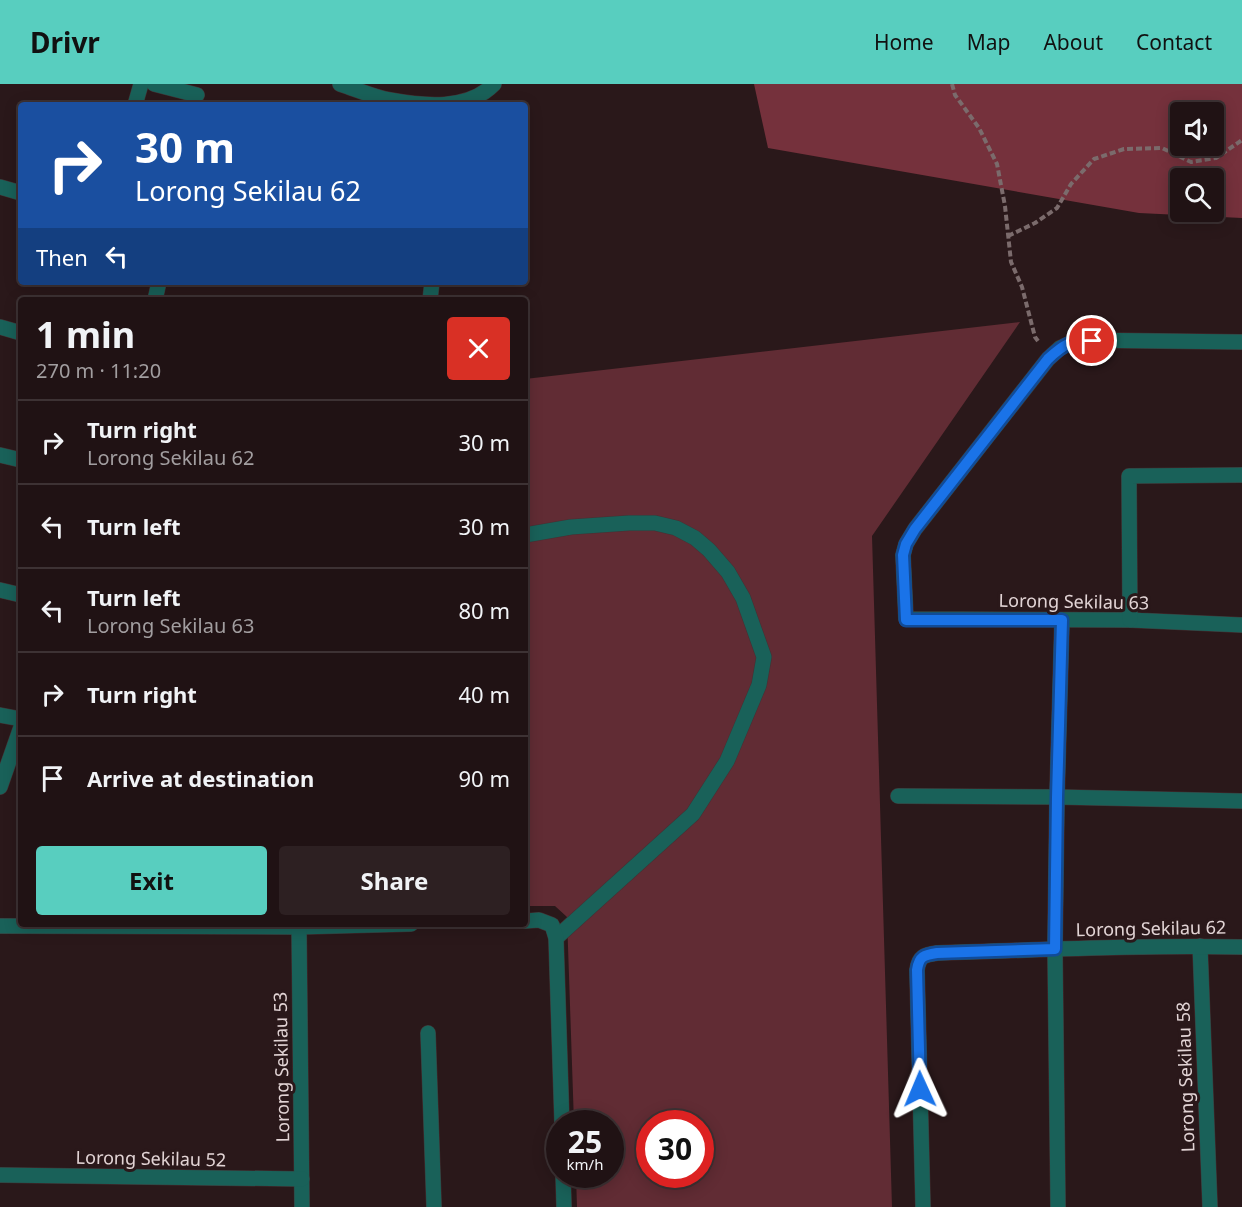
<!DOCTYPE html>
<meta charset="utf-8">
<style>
body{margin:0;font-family:"Noto Sans",sans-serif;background:#2d2022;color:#f1f3f6;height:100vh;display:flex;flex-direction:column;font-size:22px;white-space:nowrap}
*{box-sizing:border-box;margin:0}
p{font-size:20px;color:#a29ea0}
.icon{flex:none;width:33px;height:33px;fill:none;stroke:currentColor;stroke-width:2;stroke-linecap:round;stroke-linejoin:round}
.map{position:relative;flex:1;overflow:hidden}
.side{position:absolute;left:18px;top:213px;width:510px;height:630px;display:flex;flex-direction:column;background:#201214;border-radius:6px;box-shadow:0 3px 15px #0003,0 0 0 2px #3d3234}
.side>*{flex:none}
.guide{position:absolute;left:18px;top:18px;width:510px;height:183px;border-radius:6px;box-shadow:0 3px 15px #0003,0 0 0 2px #3d3234;background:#1a4fa0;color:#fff;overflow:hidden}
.tools{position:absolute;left:1170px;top:18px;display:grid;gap:12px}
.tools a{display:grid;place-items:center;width:54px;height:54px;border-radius:6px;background:#201214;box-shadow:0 3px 15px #0003,0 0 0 2px #3d3234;font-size:30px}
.speed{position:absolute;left:546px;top:1026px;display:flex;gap:12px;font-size:30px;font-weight:700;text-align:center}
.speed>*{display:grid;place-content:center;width:78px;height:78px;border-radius:50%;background:#201214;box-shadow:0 3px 15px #0003,0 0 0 2px #3d3234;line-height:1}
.speed small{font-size:15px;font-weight:400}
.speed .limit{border:9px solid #d22;background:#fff;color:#111}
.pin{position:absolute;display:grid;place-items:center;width:51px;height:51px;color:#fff;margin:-26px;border:3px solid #fff;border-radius:50%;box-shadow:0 2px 6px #0007}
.me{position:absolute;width:66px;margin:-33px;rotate:359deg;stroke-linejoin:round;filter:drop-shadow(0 0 4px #0008)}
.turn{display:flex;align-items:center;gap:21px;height:126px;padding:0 18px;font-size:27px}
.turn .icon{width:78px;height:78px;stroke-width:2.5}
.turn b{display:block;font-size:42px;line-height:51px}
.then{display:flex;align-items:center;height:57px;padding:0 18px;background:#0003;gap:12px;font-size:22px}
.round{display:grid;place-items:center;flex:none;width:63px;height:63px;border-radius:6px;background:#2d2022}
.overview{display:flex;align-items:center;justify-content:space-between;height:102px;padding:0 18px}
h1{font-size:36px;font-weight:700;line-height:45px}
.cta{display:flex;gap:12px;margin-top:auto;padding:12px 18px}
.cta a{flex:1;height:69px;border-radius:6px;background:#58cebf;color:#111;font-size:24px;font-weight:700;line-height:69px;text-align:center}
.cta a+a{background:#2d2022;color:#f1f3f6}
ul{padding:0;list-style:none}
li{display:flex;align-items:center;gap:18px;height:84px;padding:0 18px;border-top:2px solid #3d3234}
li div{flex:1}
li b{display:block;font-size:22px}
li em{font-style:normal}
header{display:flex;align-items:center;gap:36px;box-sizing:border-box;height:84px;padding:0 30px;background:#58cebf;color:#111}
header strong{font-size:28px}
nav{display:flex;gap:33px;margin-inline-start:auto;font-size:21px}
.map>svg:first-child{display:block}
</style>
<header>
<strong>Drivr</strong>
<nav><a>Home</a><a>Map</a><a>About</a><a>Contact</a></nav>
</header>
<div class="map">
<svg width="1242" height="1123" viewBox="0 0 1242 1123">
<rect width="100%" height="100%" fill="#2a181a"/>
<path fill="#612c34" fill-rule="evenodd" d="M1020 238 872 452 892 1123H577L576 1091 610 1090V1040L574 1039 567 833 555 822H525V295ZM650 1040H700V1090H650Z"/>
<path fill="#75313c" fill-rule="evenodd" d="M754 0H1242V134L1139 129 768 64ZM1180 28H1214V62H1180ZM1180 94H1214V128H1180Z"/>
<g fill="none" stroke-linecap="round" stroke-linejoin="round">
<g stroke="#443234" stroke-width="16">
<g id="minor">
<polyline points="154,0 197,11"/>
<path d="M340 0C356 5 373 13 390 16 423 22 468 27 494 0"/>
<polyline points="135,21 141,0"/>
<polyline points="0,103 21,109"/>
<polyline points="155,216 159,198"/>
<polyline points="430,216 432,198"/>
<polyline points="0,243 21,249"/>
<polyline points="1242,258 1077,256 1060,264 1048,275 915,445 906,460 903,471 906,535 1130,536 1242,541"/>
<polyline points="0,371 21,376"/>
<polyline points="525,451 571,443 629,439 655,439 676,444 695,454 709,466 728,488 743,514 764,573 759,601 727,677 693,730 556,854"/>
<polyline points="0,506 21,511"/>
<polyline points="1130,536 1129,392 1242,391"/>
<polyline points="0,631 21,635"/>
<polyline points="0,703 21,643"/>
<polyline points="898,712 1057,713 1242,717"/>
<polyline points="525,837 539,836 552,841 556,854 562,1040"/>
<polyline points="0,842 299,843 411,840"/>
<polyline points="299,843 302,1123"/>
<polyline points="1200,862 1210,1123"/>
<polyline points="428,949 434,1123"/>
<polyline points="563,1090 564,1123"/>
<polyline points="0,1091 302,1095"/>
<path d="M923 1123 917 886C919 872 924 871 937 869 1039 866 1140 861 1242 863"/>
<polyline points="1058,1123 1055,865 1057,713 1062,536"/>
</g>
</g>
<g stroke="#7b6b6c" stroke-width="4" stroke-dasharray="6 3" stroke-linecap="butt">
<polyline points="952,0 955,11 979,44 997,80 1005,122 1011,178 1022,203 1035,253 1038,257"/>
<polyline points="1008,152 1035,139 1057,124 1071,100 1094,75 1124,65 1162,64 1191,78 1216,74 1242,56"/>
</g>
<use href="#minor" stroke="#196159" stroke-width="15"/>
</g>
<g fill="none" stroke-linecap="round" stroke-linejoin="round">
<g stroke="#114b97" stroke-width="15">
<path id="route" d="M920 1005 917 886C919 872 924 871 937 869L1055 865 1057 713 1062 536H906L903 471 906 460 915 445 1048 275C1064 260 1071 256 1092 257"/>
</g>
<use href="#route" stroke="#1a73e8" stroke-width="10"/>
</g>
<g text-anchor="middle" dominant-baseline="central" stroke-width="6" stroke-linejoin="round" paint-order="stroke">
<g font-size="18" fill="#e2d4d5" stroke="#2a181a">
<text transform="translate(1074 517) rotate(1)">Lorong Sekilau 63</text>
<text transform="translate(1151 844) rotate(-1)">Lorong Sekilau 62</text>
<text transform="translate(281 983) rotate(-91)">Lorong Sekilau 53</text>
<text transform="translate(1185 993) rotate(-92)">Lorong Sekilau 58</text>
<text transform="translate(151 1074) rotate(1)">Lorong Sekilau 52</text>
</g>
</g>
</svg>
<div class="tools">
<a><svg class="icon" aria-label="sound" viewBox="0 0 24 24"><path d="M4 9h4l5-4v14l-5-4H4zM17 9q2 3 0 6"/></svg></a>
<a><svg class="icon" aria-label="search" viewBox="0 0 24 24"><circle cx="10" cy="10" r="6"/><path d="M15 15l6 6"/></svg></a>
</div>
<div class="speed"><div>25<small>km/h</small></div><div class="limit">30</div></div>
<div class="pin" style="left:1092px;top:257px;background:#d93025"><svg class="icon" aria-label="arrive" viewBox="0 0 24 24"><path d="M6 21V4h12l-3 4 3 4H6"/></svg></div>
<svg class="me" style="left:920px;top:1005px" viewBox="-20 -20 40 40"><path d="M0-17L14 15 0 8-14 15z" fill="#1a73e8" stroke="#fff" stroke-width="4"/></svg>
<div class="guide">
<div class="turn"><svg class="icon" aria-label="right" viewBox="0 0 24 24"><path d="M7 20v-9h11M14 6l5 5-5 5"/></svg><div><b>30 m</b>Lorong Sekilau 62</div></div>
<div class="then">Then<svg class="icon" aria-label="left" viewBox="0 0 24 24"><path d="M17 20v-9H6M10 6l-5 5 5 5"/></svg></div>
</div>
<section class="side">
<div class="overview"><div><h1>1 min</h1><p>270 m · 11:20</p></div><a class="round" style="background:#d93025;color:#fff"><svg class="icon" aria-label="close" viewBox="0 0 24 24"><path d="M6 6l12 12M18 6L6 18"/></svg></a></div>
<ul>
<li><svg class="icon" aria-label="right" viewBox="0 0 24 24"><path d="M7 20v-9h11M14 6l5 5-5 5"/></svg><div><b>Turn right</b><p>Lorong Sekilau 62</p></div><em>30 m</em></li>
<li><svg class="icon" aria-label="left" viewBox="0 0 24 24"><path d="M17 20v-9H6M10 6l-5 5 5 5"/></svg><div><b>Turn left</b></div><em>30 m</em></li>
<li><svg class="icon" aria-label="left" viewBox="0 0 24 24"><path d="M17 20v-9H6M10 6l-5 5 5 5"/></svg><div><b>Turn left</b><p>Lorong Sekilau 63</p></div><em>80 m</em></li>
<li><svg class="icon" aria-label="right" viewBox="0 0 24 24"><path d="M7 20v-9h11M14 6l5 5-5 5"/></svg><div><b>Turn right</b></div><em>40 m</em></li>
<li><svg class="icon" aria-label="arrive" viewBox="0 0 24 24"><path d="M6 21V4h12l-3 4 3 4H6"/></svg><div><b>Arrive at destination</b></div><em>90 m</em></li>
</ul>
<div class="cta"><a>Exit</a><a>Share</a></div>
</section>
</div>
